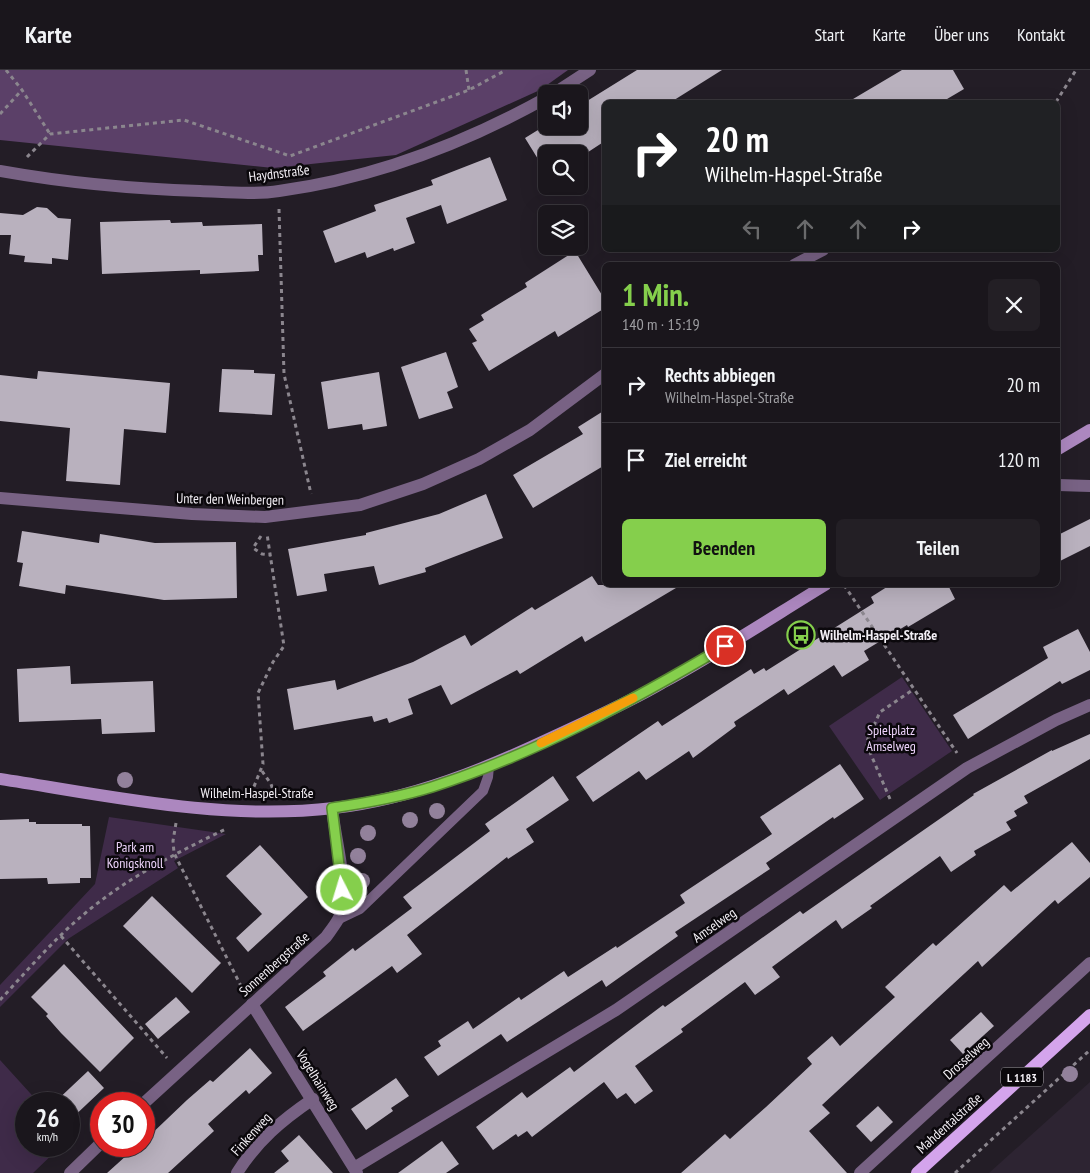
<!DOCTYPE html>
<html lang="de">
<meta charset="utf-8">
<style>
body{margin:0;font-family:"PT Sans Narrow",sans-serif;background:#231f25;color:#f1f3f6;height:100vh;display:flex;flex-direction:column;font-size:19px;white-space:nowrap}
*{box-sizing:border-box;margin:0}
p{font-size:16px;color:#9f9fa3}
.icon{flex:none;width:28px;height:28px;fill:none;stroke:currentColor;stroke-width:2;stroke-linecap:round;stroke-linejoin:round}
.map{position:relative;flex:1;overflow:hidden}
.side{position:absolute;left:602px;top:192px;width:458px;height:325px;display:flex;flex-direction:column;background:#1a161c;border-radius:8px;box-shadow:0 5px 20px #0002,0 0 0 1px #38353b}
.side>*{flex:none}
.banner{position:absolute;left:602px;top:30px;width:458px;height:152px;border-radius:8px;box-shadow:0 5px 20px #0002,0 0 0 1px #38353b;background:#202124;color:#fff;overflow:hidden}
.controls{position:absolute;left:538px;top:15px;display:grid;gap:10px}
.controls a{display:grid;place-items:center;width:50px;height:50px;border-radius:8px;background:#1a161c;box-shadow:0 5px 20px #0002,0 0 0 1px #38353b;font-size:25px}
.speed{position:absolute;left:15px;top:1022px;display:flex;gap:10px;font-size:25px;font-weight:700;text-align:center}
.speed>*{display:grid;place-content:center;width:65px;height:65px;border-radius:50%;background:#1a161c;box-shadow:0 5px 20px #0002,0 0 0 1px #38353b;line-height:1}
.speed small{font-size:12px;font-weight:400}
.speed .limit{border:8px solid #d22;background:#fff;color:#111}
.pin{position:absolute;display:grid;place-items:center;width:42px;height:42px;color:#fff;margin:-21px;border:2px solid #fff;border-radius:50%;box-shadow:0 1px 5px #0007}
.me{position:absolute;width:55px;margin:-28px;rotate:355deg;stroke-linejoin:round;filter:drop-shadow(0 0 4px #0008)}
.turn{display:flex;align-items:center;gap:18px;height:105px;padding:0 20px;font-size:22px}
.turn .icon{width:65px;height:65px;stroke-width:2.5}
.turn b{display:block;font-size:35px;line-height:42px}
.lanes{display:flex;align-items:center;height:48px;padding:0 20px;background:#0003;justify-content:center;gap:25px;direction:ltr}
.lanes .off{opacity:.35}
.round{display:grid;place-items:center;flex:none;width:52px;height:52px;border-radius:8px;background:#231f25}
.head{display:flex;align-items:center;justify-content:space-between;height:85px;padding:0 20px}
h1{font-size:30px;font-weight:700;line-height:38px;color:#85cf4c}
.cta{display:flex;gap:10px;margin-top:auto;padding:10px 20px}
.cta a{flex:1;height:58px;border-radius:8px;background:#85cf4c;color:#111;font-size:20px;font-weight:700;line-height:58px;text-align:center}
.cta a+a{background:#231f25;color:#f1f3f6}
ul{padding:0;list-style:none}
li{display:flex;align-items:center;gap:15px;height:75px;padding:0 20px;border-top:1px solid #38353b}
li div{flex:1}
li b{display:block;font-size:19px}
li em{font-style:normal}
header{display:flex;align-items:center;gap:30px;box-sizing:border-box;height:70px;padding:0 25px;background:#1a161c;border-bottom:1px solid #38353b}
header strong{font-size:24px}
nav{display:flex;gap:28px;margin-inline-start:auto;font-size:18px}
.map>svg:first-child{display:block}
</style>
<header>
<strong>Karte</strong>
<nav><a>Start</a><a>Karte</a><a>Über uns</a><a>Kontakt</a></nav>
</header>
<div class="map">
<svg width="1090" height="1103" viewBox="0 0 1090 1103">
<rect width="100%" height="100%" fill="#231d26"/>
<polygon fill="#2d2432" points="1090,1012 1090,1103 989,1103"/>
<g fill="#3f2b49">
<polygon points="902,607 952,681 880,730 829,656"/>
<polygon points="109,747 226,764 174,791 178,798 68,869 0,937 0,915 95,814"/>
<polygon points="0,990 40,1034 26,1034 26,1076 61,1076 33,1103 0,1103"/>
</g>
<polygon fill="#5b4068" points="0,0 568,0 540,20 396,85 273,98 0,70"/>
<g fill="#b9b1be">
<polygon points="637,0 722,0 671,32 605,32 605,71 579,88 579,84 546,84 546,102 525,68 546,55 579,56 579,36"/>
<polygon points="902,0 953,0 964,19 942,32 848,32"/>
<polygon points="490,87 507,130 447,154 441,135 406,148 415,173 394,181 393,178 367,188 365,182 335,193 323,161 376,141 374,135 433,115 431,110"/>
<polygon points="37,137 47,138 58,148 71,149 68,190 52,188 52,194 24,192 25,186 9,184 11,165 0,165 0,143 23,145"/>
<polygon points="170,150 171,153 202,152 203,156 262,154 263,185 258,185 259,201 200,204 200,200 102,204 100,152"/>
<polygon points="575,181 605,230 605,238 558,267 555,261 489,301 472,273 477,271 469,259 484,250 481,245 527,217 525,213"/>
<polygon points="446,282 458,317 447,322 453,338 419,349 401,297"/>
<polygon points="222,299 254,300 254,303 275,304 272,345 219,342"/>
<polygon points="38,301 170,313 166,363 124,359 120,415 66,411 70,358 0,351 0,305 37,309"/>
<polygon points="379,302 387,356 363,360 362,354 328,359 321,312"/>
<polygon points="605,340 605,395 533,438 513,405 583,364 578,357"/>
<polygon points="486,424 503,468 425,498 426,502 379,515 374,496 324,504 327,521 297,526 288,479 366,465 366,463 439,444"/>
<polygon points="1090,449 1090,476 1058,492 1058,465"/>
<polygon points="22,461 99,473 100,464 155,473 236,472 237,528 164,530 66,515 65,524 19,516 23,493 17,492"/>
<polygon points="592,506 598,515 681,515 585,572 582,566 520,604 517,600 451,635 441,615 408,629 413,644 389,653 387,648 374,652 372,646 294,660 287,619 335,610 337,620 413,592 465,565 471,576 532,537 535,540"/>
<polygon points="890,515 948,515 955,529 908,557 907,555 864,581 869,590 842,607 834,595 788,625 784,619 734,652 736,656 693,688 689,681 646,710 639,701 593,732 576,707 658,651 662,656 751,599 754,604 764,598 766,601 874,533 871,527"/>
<polygon points="1078,559 1090,582 1090,600 1062,614 1060,611 968,669 953,645 1048,588 1043,577"/>
<polygon points="70,596 71,614 153,611 155,662 102,664 101,649 19,652 17,599"/>
<polygon points="1090,664 1090,689 1024,726 1028,733 1014,741 1017,746 1006,752 1011,760 974,781 976,785 951,802 940,786 870,836 872,838 842,859 836,850 772,897 780,907 755,925 745,912 681,959 683,962 635,996 653,1021 635,1034 626,1023 617,1029 604,1012 532,1067 527,1061 518,1067 516,1064 493,1080 476,1057 522,1022 527,1028 570,997 574,1002 663,935 665,937 800,841 803,844 974,725 973,724 1052,680 1052,681"/>
<polygon points="840,694 864,729 834,749 833,747 766,793 770,799 675,862 678,866 606,917 602,910 507,972 501,964 438,1006 424,987 441,976 438,971 468,951 473,959 519,927 521,930 564,901 568,907 616,876 617,878 685,833 680,825 772,764 760,747"/>
<polygon points="553,706 569,730 526,759 534,772 508,789 507,787 407,865 422,884 397,903 392,896 303,961 285,937 326,906 323,902 353,878 355,881 412,838 403,827 490,761 485,754"/>
<polygon points="29,749 29,752 36,752 36,754 82,754 82,756 90,756 91,808 80,808 80,813 48,814 47,808 0,809 0,750"/>
<polygon points="1072,772 1090,793 1090,807 1058,834 1055,830 982,897 978,891 822,1035 830,1043 809,1061 847,1103 681,1103 725,1064 730,1069 766,1037 812,994 807,988 832,966 840,976 895,927 885,917 933,873 936,876 1004,815 1011,822"/>
<polygon points="260,775 308,827 248,882 236,868 262,844 226,806"/>
<polygon points="152,826 221,893 192,923 123,856"/>
<polygon points="64,894 134,968 100,1002 61,963 46,946 48,944 31,927"/>
<polygon points="176,927 190,942 158,969 145,954"/>
<polygon points="981,942 994,956 963,984 950,970"/>
<polygon points="250,978 272,1003 249,1024 246,1020 208,1054 214,1061 168,1103 107,1103 137,1076 144,1076 144,1071 187,1030 210,1010 213,1012"/>
<polygon points="88,1001 104,1018 69,1051 69,1034 53,1034"/>
<polygon points="396,1008 409,1026 391,1038 393,1041 366,1060 351,1039"/>
<polygon points="878,1036 893,1052 871,1072 856,1056"/>
<polygon points="299,1065 333,1103 274,1103 289,1091 281,1081"/>
<polygon points="442,1071 459,1094 446,1103 398,1103"/>
</g>
<g fill="none" stroke-linecap="round" stroke-linejoin="round">
<g stroke="#8b868e" stroke-width="3" stroke-dasharray="4 4" stroke-linecap="butt">
<polyline points="6,0 22,20 50,64"/>
<polyline points="466,0 469,20"/>
<polyline points="1056,32 1076,0"/>
<polyline points="0,44 22,20"/>
<polyline points="27,87 50,64 184,50 290,86 469,20 506,0"/>
<polyline points="279,139 284,304 311,424"/>
<polyline points="261,466 253,478 262,484 271,485"/>
<polyline points="844,515 957,683"/>
<polyline points="262,701 271,714 274,723"/>
<polyline points="251,724 263,694 258,623 273,592 284,576 267,464"/>
<polyline points="890,729 866,673 880,642 914,619"/>
<polyline points="176,753 173,771 174,783 243,920"/>
<polyline points="61,866 167,988"/>
<path d="M0 930C27 901 53 870 83 845 125 809 176 783 226 759"/>
<polyline points="955,1103 1090,980"/>
</g>
<polyline stroke="#786284" stroke-width="10" points="339,849 360,839 483,721 488,707 489,696"/>
<g stroke="#786284" stroke-width="12">
<polyline points="553,24 590,0"/>
<path d="M0 101C67 113 132 119 200 121 226 122 253 125 279 121 374 108 463 74 546 28"/>
<polyline points="794,195 823,180"/>
<polyline points="1058,415 1090,416"/>
<polyline points="0,428 192,444 265,447 360,435 423,414 479,389 530,360 605,304"/>
<polyline points="252,934 357,1103"/>
<path d="M143 1034 326 867C333 857 341 848 343 836 346 807 335 767 332 738"/>
<polyline points="354,1098 616,940 967,698 1056,650 1090,635"/>
<polyline points="70,1103 101,1073"/>
<path d="M237 1103C257 1071 282 1050 313 1029"/>
<polyline points="860,1103 1090,893"/>
</g>
<g stroke="#ac87bf" stroke-width="12">
<polyline points="1058,379 1090,360"/>
<path d="M0 709C110 726 222 751 334 738 412 729 485 699 555 666 591 649 628 633 662 613 718 583 771 548 825 515"/>
</g>
<polyline stroke="#d4a4ec" stroke-width="12" points="917,1103 1090,945"/>
</g>
<g fill="#92819b">
<circle cx="125" cy="710" r="8"/>
<circle cx="437" cy="741" r="8"/>
<circle cx="410" cy="750" r="8"/>
<circle cx="368" cy="763" r="8"/>
<circle cx="358" cy="786" r="8"/>
<circle cx="362" cy="811" r="8"/>
<circle cx="1070" cy="1004" r="8"/>
</g>
<g fill="none" stroke-linecap="round" stroke-linejoin="round">
<g stroke="#568731" stroke-width="12">
<path id="route" d="M342 820 332 738C366 733 400 727 432 717 535 684 632 631 725 576"/>
</g>
<use href="#route" stroke="#85cf4c" stroke-width="9"/>
<polyline stroke="#f59e0b" stroke-width="9" points="541,673 633,628"/>
</g>
<defs>
<g id="bus-ring" transform="scale(1.4375)"><circle r="9.5" fill="#0b080c" stroke="#85cf4c" stroke-width="1.5"/><path d="M-5-6H5V4H4V6H2V4H-2V6H-4V4H-5ZM-3.5-4V0h7V-4ZM-3.5 1.2v1.5H-2V1.2ZM2 1.2v1.5H3.5V1.2Z" fill="#85cf4c"/></g>
</defs>
<g fill-rule="evenodd">
<use href="#bus-ring" x="801" y="565"/>
</g>
<g text-anchor="middle" dominant-baseline="central" stroke-width="5" stroke-linejoin="round" paint-order="stroke">
<rect fill="#0b080c" stroke="#aeaab0" stroke-width="1" x="1001" y="997.5" width="42" height="19" rx="4"/>
<g font-size="12" font-weight="bold" fill="#f4f0f6">
<text x="1022" y="1007">L 1183</text>
</g>
<g font-size="14" fill="#f4f0f6" stroke="#0b080c">
<text transform="translate(279 103) rotate(-7)">Haydnstraße</text>
<text transform="translate(230 429) rotate(1)">Unter den Weinbergen</text>
<text x="257" y="723">Wilhelm-Haspel-Straße</text>
<text transform="translate(714 855) rotate(-35)">Amselweg</text>
<text transform="translate(274 894) rotate(-42)">Sonnenbergstraße</text>
<text transform="translate(966 988) rotate(-42)">Drosselweg</text>
<text transform="translate(318 1010) rotate(58)">Vogelhainweg</text>
<text transform="translate(949 1053) rotate(-42)">Mahdentalstraße</text>
<text transform="translate(251 1064) rotate(-48)">Finkenweg</text>
</g>
<g font-size="14" font-weight="bold" fill="#f4f0f6" stroke="#0b080c" text-anchor="start">
<text x="820" y="565">Wilhelm-Haspel-Straße</text>
</g>
<g font-size="14" fill="#edd3fb" stroke="#0b080c">
<text x="891" y="660">Spielplatz<tspan x="891" dy="16">Amselweg</tspan></text>
<text x="135" y="777">Park am<tspan x="135" dy="16">Königsknoll</tspan></text>
</g>
</g>
</svg>
<div class="controls">
<a><svg class="icon" aria-label="sound" viewBox="0 0 24 24"><path d="M4 9h4l5-4v14l-5-4H4zM17 9q2 3 0 6"/></svg></a>
<a><svg class="icon" aria-label="search" viewBox="0 0 24 24"><circle cx="10" cy="10" r="6"/><path d="M15 15l6 6"/></svg></a>
<a><svg class="icon" aria-label="layers" viewBox="0 0 24 24"><path d="M12 4l9 5-9 5-9-5zM3 14l9 5 9-5"/></svg></a>
</div>
<div class="speed"><div>26<small>km/h</small></div><div class="limit">30</div></div>
<div class="pin" style="left:725px;top:576px;background:#d93025"><svg class="icon" aria-label="arrive" viewBox="0 0 24 24"><path d="M6 21V4h12l-3 4 3 4H6"/></svg></div>
<svg class="me" style="left:342px;top:820px" viewBox="-20 -20 40 40"><circle r="17" fill="#85cf4c" stroke="#fff" stroke-width="3"/><path d="M0-11L8 9 0 5-8 9z" fill="#fff"/></svg>
<div class="banner">
<div class="turn"><svg class="icon" aria-label="right" viewBox="0 0 24 24"><path d="M7 20v-9h11M14 6l5 5-5 5"/></svg><div><b>20 m</b>Wilhelm-Haspel-Straße</div></div>
<div class="lanes"><svg class="icon off" aria-label="left" viewBox="0 0 24 24"><path d="M17 20v-9H6M10 6l-5 5 5 5"/></svg><svg class="icon off" aria-label="ahead" viewBox="0 0 24 24"><path d="M12 20V5M6 11l6-6 6 6"/></svg><svg class="icon off" aria-label="ahead" viewBox="0 0 24 24"><path d="M12 20V5M6 11l6-6 6 6"/></svg><svg class="icon" aria-label="right" viewBox="0 0 24 24"><path d="M7 20v-9h11M14 6l5 5-5 5"/></svg></div>
</div>
<section class="side">
<div class="head"><div><h1>1 Min.</h1><p>140 m · 15:19</p></div><a class="round"><svg class="icon" aria-label="close" viewBox="0 0 24 24"><path d="M6 6l12 12M18 6L6 18"/></svg></a></div>
<ul>
<li><svg class="icon" aria-label="right" viewBox="0 0 24 24"><path d="M7 20v-9h11M14 6l5 5-5 5"/></svg><div><b>Rechts abbiegen</b><p>Wilhelm-Haspel-Straße</p></div><em>20 m</em></li>
<li><svg class="icon" aria-label="arrive" viewBox="0 0 24 24"><path d="M6 21V4h12l-3 4 3 4H6"/></svg><div><b>Ziel erreicht</b></div><em>120 m</em></li>
</ul>
<div class="cta"><a>Beenden</a><a>Teilen</a></div>
</section>
</div>
